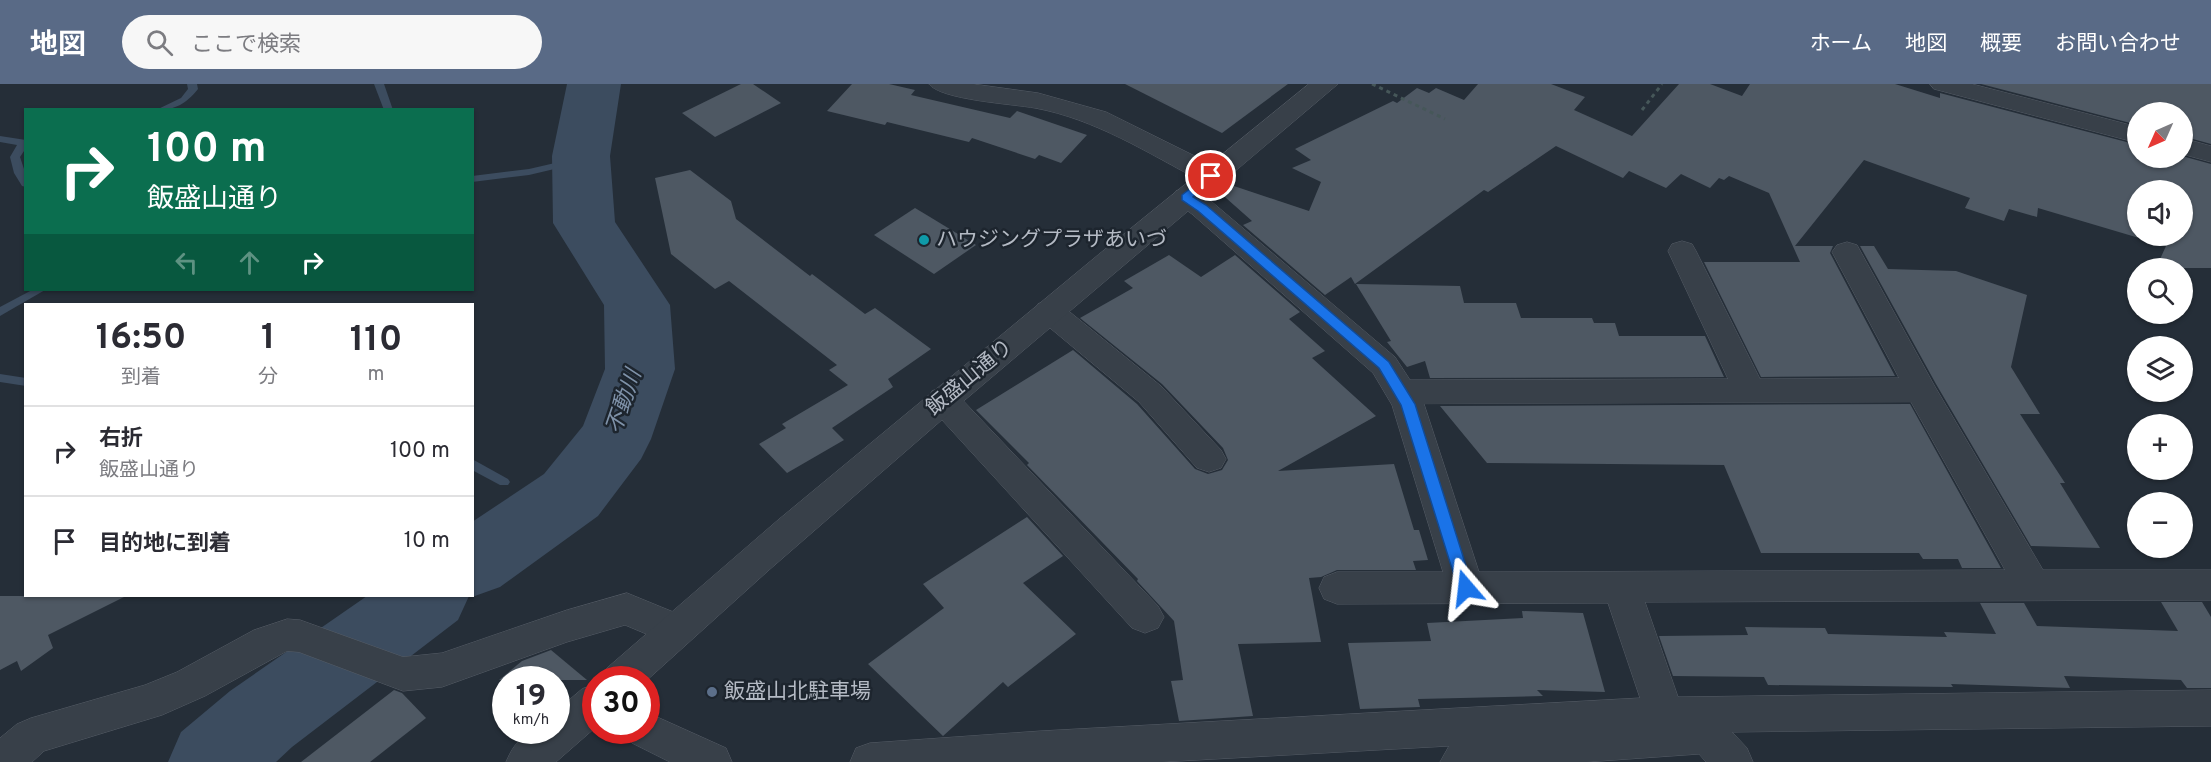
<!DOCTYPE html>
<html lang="ja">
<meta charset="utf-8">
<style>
body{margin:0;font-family:Overpass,"Noto Sans JP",sans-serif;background:#f7f7f7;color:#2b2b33;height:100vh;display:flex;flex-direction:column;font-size:22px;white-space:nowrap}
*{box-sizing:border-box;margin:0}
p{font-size:20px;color:#7c7c81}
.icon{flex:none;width:33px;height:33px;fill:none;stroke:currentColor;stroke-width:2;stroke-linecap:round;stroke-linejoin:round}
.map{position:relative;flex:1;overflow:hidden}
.side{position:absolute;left:24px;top:219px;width:450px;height:294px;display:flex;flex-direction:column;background:#fff;border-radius:0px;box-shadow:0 2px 4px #0004}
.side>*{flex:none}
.guide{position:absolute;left:24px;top:24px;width:450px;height:183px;border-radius:0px;box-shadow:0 2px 4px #0004;background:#0b6e4f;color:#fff;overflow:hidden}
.needle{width:39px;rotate:225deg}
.tools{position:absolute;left:2127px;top:18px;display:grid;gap:12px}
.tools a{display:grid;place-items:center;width:66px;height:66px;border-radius:50%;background:#fff;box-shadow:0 2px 4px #0004;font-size:30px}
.speed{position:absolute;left:492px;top:582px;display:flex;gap:12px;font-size:30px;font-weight:700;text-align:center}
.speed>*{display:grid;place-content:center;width:78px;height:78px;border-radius:50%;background:#fff;box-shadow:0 2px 4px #0004;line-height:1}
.speed small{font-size:15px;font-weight:400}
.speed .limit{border:9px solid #d22;background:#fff;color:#111}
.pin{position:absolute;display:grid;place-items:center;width:51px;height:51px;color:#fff;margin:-26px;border:3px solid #fff;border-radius:50%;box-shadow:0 2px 6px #0007}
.me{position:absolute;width:66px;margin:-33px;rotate:343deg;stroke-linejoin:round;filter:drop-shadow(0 0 4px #0008)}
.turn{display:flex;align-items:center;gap:21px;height:126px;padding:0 24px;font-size:27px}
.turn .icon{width:78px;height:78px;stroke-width:2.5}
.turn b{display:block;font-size:42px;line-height:51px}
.lanes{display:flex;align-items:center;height:57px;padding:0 24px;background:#0003;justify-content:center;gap:30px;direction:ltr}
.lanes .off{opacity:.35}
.eta{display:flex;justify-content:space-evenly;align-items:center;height:102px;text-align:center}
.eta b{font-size:36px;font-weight:700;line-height:42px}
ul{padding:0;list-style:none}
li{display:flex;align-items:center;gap:18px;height:90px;padding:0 24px;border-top:2px solid #e1e1e2}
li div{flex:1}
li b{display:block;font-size:22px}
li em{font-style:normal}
header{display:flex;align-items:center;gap:36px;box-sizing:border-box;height:84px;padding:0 30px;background:#596a86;color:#fff}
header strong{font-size:28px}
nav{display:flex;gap:33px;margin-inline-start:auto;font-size:21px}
.search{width:420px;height:54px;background:#f7f7f7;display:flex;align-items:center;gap:15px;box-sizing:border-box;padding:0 21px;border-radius:33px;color:#7c7c81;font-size:22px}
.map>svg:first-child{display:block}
</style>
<header>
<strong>地図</strong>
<div class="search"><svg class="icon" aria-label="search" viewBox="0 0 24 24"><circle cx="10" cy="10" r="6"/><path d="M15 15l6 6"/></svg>ここで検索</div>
<nav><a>ホーム</a><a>地図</a><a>概要</a><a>お問い合わせ</a></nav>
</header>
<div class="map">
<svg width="2211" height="678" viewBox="0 0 2211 678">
<rect width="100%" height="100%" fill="#252e38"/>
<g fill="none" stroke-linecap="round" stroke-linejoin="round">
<g fill="#3c4c5f" fill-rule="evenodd">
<path d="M187 0H197L198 5C186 20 175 26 156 26L181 14 188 5Z"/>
<polygon points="374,0 384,0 393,26 384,26"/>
<polygon points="0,52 26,56 26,64 20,73 26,91 26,103 22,102 14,89 10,73 17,61 0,58"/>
<polygon points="581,73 586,76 584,78 529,91 472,98 472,92 529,85"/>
<polygon points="32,206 45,206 0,232 0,223"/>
<polygon points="0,290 26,294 26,302 0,298"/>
<polygon points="472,375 508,395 510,398 508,401 500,401 472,386"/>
</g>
<polygon fill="#3c4c5f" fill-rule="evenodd" points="567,0 621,0 610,72 615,138 670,221 675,285 651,355 641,375 598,432 500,503 472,513 469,512 458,536 292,663 276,678 168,678 181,648 230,607 367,512 472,512 472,438 544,390 583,342 605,285 604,221 553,139 552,72"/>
</g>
<g fill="#4e5863" fill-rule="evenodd">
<polygon points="741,0 753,0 781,19 715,53 682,29"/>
<polygon points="852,0 889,0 915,6 911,11 1010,34 1017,27 1087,51 1061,79 1039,71 1035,75 972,54 969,58 887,38 885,41 827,27"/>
<polygon points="1125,0 1288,0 1222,49"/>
<path d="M1478 0H1551L1585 13 1574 26 1632 52 1679 0H1710L1742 12 1750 0H1895L1940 14V9L2138 61V74L2182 72 2211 80V184H2156L2166 162 2038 124 2037 133 2009 125 2004 137 1965 124 1970 114 1864 76 1795 162H1833L1830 169 1895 292 1761 293 1704 178H1800L1769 109 1729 92 1724 96 1719 94 1710 104 1681 90 1666 104 1629 87 1623 94 1556 62 1488 108 1484 106 1355 200 1351 193 1325 211 1243 141 1252 137 1217 106 1225 99 1309 127 1321 98 1292 84 1311 76 1295 65 1393 17 1397 19 1417 4 1429 9 1436 4 1464 16ZM2138 106H2182V152H2138Z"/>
<polygon points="1981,0 2211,0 2211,60 2182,52 2182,28 2138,28 2138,41"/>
<polygon points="690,86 731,117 736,135 810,192 812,190 865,230 875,224 931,265 888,295 893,303 832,344 844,356 787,389 759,360 786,344 782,340 848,301 829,286 837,281 729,197 715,205 671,170 655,94"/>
<polygon points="915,124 930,133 976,161 934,190 874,151"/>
<polygon points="1860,162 1874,162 1888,185 1956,187 2027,211 2011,283 2040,330 2020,330 2065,399 2060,399 2100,464 2031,462 1936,300"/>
<polygon points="1169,171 1201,193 1235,171 1300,228 1289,235 1325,267 1312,274 1376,332 1278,387 1394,380 1414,446 1419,446 1428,476 1413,477 1416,486 1337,486 1321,493 1309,494 1321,558 1238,560 1253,632 1179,637 1171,597 1183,596 1174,537 1137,497 1138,495 1027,381 1029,379 976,326 1073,266 1137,320 1195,385 1208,390 1222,386 1228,376 1223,364 1162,300 1080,234 1133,204 1124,197"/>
<polygon points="1356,200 1460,202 1464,219 1516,219 1521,234 1592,234 1594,239 1615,239 1619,252 1705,252 1724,293 1430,294 1425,277 1407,283 1387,258 1391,257"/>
<polygon points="1910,320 2001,484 1962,484 1958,475 1923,475 1919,469 1761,469 1724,381 1487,379 1440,322"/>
<polygon points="1027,433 1063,472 1023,499 1076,550 1008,603 1003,598 943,652 868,580 944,524 923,500"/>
<polygon points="0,512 126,512 48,551 53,564 21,587 17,577 0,586"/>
<polygon points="2161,518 2202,518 2211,533 2211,604 2187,604 2181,596 2064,592 2070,604 1951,600 1953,603 1768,601 1764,593 1673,592 1659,552 1748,551 1745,543 1825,544 1828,550 1947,553 1944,548 1996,550 1980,519 2024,519 2037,542 2178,547"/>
<polygon points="1522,527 1583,529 1605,608 1537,606 1543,612 1418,615 1420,623 1360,625 1348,559 1431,557 1427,539 1523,534"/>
<polygon points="551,566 587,596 499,596 522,577"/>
<polygon points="394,606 402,609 426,634 370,678 301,678"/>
</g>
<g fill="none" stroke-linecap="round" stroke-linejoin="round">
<g stroke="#565d67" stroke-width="1">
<g id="minor">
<path d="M929 0H973L1038 9 1106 28 1221 85 1225 91 1221 97 1211 99 1201 97C1148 69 1095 35 1035 24 1013 20 940 16 929 0Z"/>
<polygon points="1930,0 1972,0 2138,43 2138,59 1934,5"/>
<polygon points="2182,54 2211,62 2211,78 2182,70"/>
<path d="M1186 104 1196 107 1212 118 1395 273 1410 296 1728 295 1668 167 1672 160 1682 157 1692 160 1696 167 1760 295 1899 294 1832 168 1837 161 1847 158 1857 161 1934 301 2043 486H2211V516L1645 518 1678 613 2211 606V642L1732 648 1747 664 1753 678H1706L1699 670 1586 678H1440L1449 662 1161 678H850L856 664 870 659 1041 647 1640 614 1608 519 1337 520 1324 515 1319 504 1324 493 1337 488H1443L1392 321 1373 289 1192 130 1176 119 1172 113 1176 107ZM1911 318 2005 486 1479 488 1424 320Z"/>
<polygon points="1049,216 1060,220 1161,302 1221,366 1226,375 1221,384 1209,388 1197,384 1139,318 1038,234 1034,227 1038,220"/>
<polygon points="943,304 954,307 1158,522 1164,533 1158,544 1145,549 1132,544 932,325 927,316 932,307"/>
<polygon points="627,509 688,534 694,546 688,558 675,562 625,541 567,558 442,603 403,607 299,568 287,567 205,612 162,631 44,667 32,678 0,678 0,654 17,640 31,634 145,601 177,588 254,546 287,535 300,536 403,573 442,569 567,526"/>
<polygon points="646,628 726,664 732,678 670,678 632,659 626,646 646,646"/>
</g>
</g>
<g stroke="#565d67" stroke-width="1">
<g id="tertiary">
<polygon points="1309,0 1338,0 959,321 769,486 646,597 602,596 607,584 778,436 1098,171"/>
<path d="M596 600V643L556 678H506C517 652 529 646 556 646V627L582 605Z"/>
</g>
</g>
<g stroke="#465759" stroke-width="3" stroke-dasharray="4 4" stroke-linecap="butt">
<polyline points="1372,0 1445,35"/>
<polyline points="1642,26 1662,0"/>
</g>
<use href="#minor" fill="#384049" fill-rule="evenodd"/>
<use href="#tertiary" fill="#384049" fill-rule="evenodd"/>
</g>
<polygon fill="#1a73e8" stroke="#114b97" stroke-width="1.5" points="1211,88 1215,89 1215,94 1193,113 1206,121 1389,278 1415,320 1473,504 1471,508 1466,510 1460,508 1458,504 1401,321 1379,284 1198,127 1182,116 1182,111"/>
<circle fill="#0f9aa8" stroke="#1d252e" stroke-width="2" cx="924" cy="156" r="6"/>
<circle fill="#5c6f8a" stroke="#1d252e" stroke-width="2" cx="712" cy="608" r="6"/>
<g text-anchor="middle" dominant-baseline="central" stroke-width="5" stroke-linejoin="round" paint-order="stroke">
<g font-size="21" fill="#b4bac4" stroke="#1d252e" text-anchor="start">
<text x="936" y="156">ハウジングプラザあいづ</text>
<text x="724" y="608">飯盛山北駐車場</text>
</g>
<g font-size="21" fill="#b4bac4" stroke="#1d252e">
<text transform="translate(970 294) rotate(-40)">飯盛山通り</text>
</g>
<g font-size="22" font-style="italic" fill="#7f92a9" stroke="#1d252e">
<text transform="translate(625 318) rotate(-71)">不動川</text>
</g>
</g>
</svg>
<div class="tools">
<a><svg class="needle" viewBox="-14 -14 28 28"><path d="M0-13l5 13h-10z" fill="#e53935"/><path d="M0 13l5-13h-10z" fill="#7c7c81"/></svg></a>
<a><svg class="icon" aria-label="sound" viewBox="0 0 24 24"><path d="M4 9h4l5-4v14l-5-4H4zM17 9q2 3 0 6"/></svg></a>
<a><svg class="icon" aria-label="search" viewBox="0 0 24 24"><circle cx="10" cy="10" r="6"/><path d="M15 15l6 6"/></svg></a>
<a><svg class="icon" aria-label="layers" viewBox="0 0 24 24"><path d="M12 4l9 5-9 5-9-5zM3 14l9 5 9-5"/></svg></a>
<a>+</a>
<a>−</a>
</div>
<div class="speed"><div>19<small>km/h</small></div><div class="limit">30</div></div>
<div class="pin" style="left:1211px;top:92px;background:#d93025"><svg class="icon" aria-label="arrive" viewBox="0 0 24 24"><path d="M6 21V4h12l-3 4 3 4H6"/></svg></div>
<svg class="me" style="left:1466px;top:504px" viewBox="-20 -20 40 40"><path d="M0-17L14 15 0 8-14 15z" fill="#1a73e8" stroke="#fff" stroke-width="4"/></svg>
<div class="guide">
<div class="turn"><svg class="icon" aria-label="right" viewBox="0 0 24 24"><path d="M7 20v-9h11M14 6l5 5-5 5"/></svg><div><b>100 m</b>飯盛山通り</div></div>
<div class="lanes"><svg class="icon off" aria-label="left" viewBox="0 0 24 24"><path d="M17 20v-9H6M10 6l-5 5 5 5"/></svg><svg class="icon off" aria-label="ahead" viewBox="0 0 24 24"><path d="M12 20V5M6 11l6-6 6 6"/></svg><svg class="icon" aria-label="right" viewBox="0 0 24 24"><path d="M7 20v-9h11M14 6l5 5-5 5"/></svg></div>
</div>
<section class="side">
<div class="eta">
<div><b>16:50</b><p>到着</p></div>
<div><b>1</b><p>分</p></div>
<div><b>110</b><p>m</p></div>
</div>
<ul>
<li><svg class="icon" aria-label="right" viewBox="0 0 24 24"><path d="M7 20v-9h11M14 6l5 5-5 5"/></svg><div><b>右折</b><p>飯盛山通り</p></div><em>100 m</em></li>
<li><svg class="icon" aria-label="arrive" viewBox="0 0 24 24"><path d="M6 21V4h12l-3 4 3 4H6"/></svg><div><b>目的地に到着</b></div><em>10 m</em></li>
</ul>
</section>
</div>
